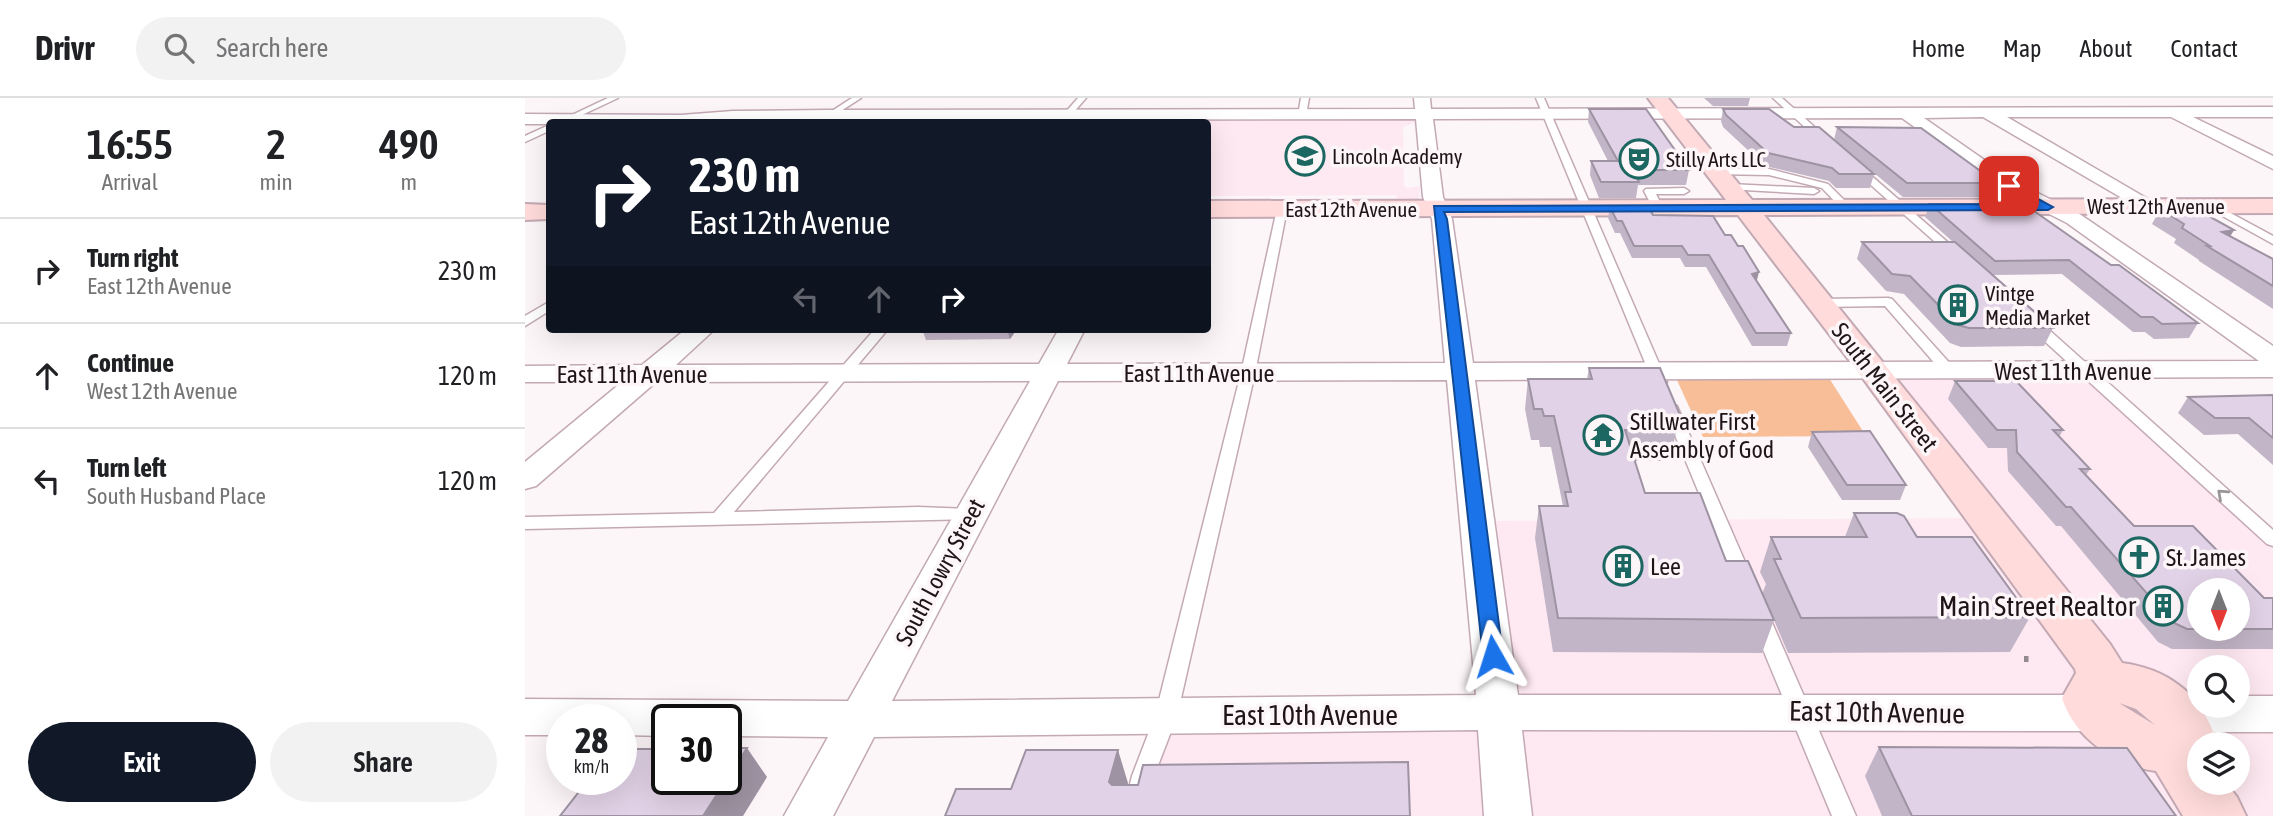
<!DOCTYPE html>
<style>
body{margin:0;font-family:"Asap Condensed",sans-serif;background:#f2f2f2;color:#202124;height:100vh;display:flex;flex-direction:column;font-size:26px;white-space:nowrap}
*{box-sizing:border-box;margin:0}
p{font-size:23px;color:#757577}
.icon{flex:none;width:38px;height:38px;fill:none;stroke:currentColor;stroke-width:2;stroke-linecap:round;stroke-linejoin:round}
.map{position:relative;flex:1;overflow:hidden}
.side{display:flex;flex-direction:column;background:#fff;width:525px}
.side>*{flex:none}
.banner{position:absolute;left:21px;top:21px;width:665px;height:214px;border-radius:7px;box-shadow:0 7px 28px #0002;background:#111827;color:#fff;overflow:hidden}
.needle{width:46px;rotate:180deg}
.tools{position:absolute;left:1662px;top:480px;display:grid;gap:14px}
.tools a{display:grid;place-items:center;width:63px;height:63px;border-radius:50%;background:#fff;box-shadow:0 7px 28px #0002;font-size:35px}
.speed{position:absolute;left:21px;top:606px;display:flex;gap:14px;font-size:35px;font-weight:700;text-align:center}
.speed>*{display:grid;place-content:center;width:91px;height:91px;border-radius:50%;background:#fff;box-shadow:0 7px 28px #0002;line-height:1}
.speed small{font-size:18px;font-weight:400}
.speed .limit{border:4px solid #111;border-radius:10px;background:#fff;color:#111}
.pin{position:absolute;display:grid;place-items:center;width:60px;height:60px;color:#fff;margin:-30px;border-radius:14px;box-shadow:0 4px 10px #0006}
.me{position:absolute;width:77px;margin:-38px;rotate:354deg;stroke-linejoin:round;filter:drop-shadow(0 0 5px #0008)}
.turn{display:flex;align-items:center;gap:24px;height:147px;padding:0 28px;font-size:32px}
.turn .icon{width:91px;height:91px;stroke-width:2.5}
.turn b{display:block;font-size:49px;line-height:60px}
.lanes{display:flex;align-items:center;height:66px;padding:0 28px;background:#0003;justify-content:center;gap:35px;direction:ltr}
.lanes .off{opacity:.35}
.eta{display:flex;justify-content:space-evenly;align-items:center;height:119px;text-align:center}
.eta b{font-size:42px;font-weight:600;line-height:49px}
.primary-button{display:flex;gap:14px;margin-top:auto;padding:14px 28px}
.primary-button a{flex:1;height:80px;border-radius:42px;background:#111827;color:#fff;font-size:28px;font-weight:600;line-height:80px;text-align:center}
.primary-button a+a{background:#f2f2f2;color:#202124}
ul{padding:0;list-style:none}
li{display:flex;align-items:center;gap:21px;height:105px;padding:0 28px;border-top:2px solid #e0e0e0}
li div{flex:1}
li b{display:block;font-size:26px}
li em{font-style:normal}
header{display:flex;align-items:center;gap:42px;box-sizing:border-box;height:98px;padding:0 35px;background:#fff;border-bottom:2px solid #e0e0e0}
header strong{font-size:33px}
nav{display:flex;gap:38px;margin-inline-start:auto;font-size:24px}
.search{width:490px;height:63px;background:#f2f2f2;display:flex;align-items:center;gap:18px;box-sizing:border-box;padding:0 24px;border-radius:38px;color:#757577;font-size:26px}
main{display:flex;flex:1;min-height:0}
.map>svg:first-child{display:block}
</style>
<header>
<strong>Drivr</strong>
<div class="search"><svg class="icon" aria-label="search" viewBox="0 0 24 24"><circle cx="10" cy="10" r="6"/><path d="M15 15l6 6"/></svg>Search here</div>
<nav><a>Home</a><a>Map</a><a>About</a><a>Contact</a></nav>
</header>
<main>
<section class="side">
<div class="eta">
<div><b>16:55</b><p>Arrival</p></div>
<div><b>2</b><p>min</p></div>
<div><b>490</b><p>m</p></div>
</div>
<ul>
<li><svg class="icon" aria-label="right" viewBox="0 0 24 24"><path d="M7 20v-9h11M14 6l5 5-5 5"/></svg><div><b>Turn right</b><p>East 12th Avenue</p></div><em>230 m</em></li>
<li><svg class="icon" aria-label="ahead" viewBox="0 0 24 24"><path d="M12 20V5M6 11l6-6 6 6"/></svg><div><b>Continue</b><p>West 12th Avenue</p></div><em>120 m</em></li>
<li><svg class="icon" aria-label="left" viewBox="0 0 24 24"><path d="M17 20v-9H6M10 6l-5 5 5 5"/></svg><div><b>Turn left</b><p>South Husband Place</p></div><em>120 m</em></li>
</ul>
<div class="primary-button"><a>Exit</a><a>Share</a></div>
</section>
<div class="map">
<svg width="1748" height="718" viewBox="0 0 1748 718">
<rect width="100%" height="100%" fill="#fcf6f8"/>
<g fill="#fee8f1" fill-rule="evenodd">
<polygon points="820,20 823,23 883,20 891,24 878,29 879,88 882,90 895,88 894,102 871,105 872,97 683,98 682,24 662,24 669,21"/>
<path d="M1347 271 1561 274 1748 443V718H612L641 618 974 610 953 423 1456 420ZM1675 492H1713V530H1675ZM1675 569H1713V607H1675ZM1675 646H1713V684H1675Z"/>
</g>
<polygon fill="#f8be97" points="1151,280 1304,280 1341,338 1178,339"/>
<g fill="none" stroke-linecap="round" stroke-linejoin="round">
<g stroke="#c3a9b4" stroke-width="3">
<g id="lane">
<polygon points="83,0 93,0 42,24 32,24"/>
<polygon points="327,0 336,0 299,24 290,24"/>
<polygon points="553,0 561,0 540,24 532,24"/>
<polygon points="776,0 784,0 781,17 777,19 773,17"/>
<polygon points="1011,0 1019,0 1142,284 1140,287 1135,288 1128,284"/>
<polygon points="1248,0 1257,0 1302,40 1302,44 1296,44"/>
<polygon points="24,27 24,33 0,44 0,38"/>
<polygon points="1329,68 1335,68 1435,155 1435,159 1427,159 1329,72"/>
<polygon points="1192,71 1244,71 1303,86 1326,109 1317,111 1297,90 1244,77 1189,76 1189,72"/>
<polygon points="1205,86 1289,90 1294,93 1289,96 1202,91 1202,87"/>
<polygon points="1121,91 1159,90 1164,93 1159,96 1131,96 1138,110 1133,113 1129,112 1119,93"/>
<polygon points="1687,105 1748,138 1748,146 1683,110 1682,108"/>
<polygon points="757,108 762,111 730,275 652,618 629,678 621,718 597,718 607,678 630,618 716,275 752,111"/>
<polygon points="1363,200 1367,201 1429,270 1431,273 1429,276 1419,276 1360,208 1295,209 1289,205 1295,201"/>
<polygon points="24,204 24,213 0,228 0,218"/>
<polygon points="1508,221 1513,222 1748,432 1748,448 1742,446 1503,228 1503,222"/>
<polygon points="350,231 363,231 209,414 393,409 445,411 451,413 454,417 451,421 0,431 0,419 189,415"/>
<polygon points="1145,304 1152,308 1227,480 1225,485 1211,485 1209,480 1138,308"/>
<polygon points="1235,513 1242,515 1245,520 1331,718 1307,718 1225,520 1228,515"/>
</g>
</g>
<g stroke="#c3a9b4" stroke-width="3">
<g id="street">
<path d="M889 0H905L906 11 1748 9V19H1668L1748 58V71L1646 19H1482L1628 104 1631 108 1628 112 1621 114 1458 19 1399 20 1491 84 1556 117 1748 248V279L950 282 993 597H1570L1585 603 1591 615 1585 627 1570 633 997 632 1007 718H959L953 632 349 639 308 718H259L303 639 201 638V621H142V638L96 637V621H37V637H0V601L323 603 505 283 131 284 11 388 0 391V364L97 284H0V268L117 267 161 231H190L151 267 514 266 534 231H560L542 266 920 265 907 121 898 99 891 21 304 22 24 26H0V16L156 17 208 13 304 12 890 11ZM1377 20 1477 92 1542 125 1734 263 948 265 927 121 918 99 908 21ZM922 282 951 597 367 603 533 283Z"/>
<polygon points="1655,598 1675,598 1675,607 1713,607 1713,598 1748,598 1748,634 1655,634 1640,628 1634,616 1640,604"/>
</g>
</g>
<g stroke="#c3a9b4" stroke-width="4">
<g id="secondary">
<path d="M1123 0H1143L1227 102 1748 101V115L1239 117 1585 546 1597 565C1642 571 1674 595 1689 636L1686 646H1675V684H1700L1712 699 1721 718H1658L1631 673C1590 668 1549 639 1537 600L1551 575 1550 571 1337 279 1213 117 682 119V103L1201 102ZM1594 605 1611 611 1630 627Z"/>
<polygon points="0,106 24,107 24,121 0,122"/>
</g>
</g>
<polyline stroke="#928a8d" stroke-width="6" stroke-dasharray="4.5 4.5" stroke-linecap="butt" points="1499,561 1507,561"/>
<use href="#lane" fill="#fff" fill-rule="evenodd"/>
<use href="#street" fill="#fff" fill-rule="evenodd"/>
<use href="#secondary" fill="#ffdcdb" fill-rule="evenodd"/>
</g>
<g fill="#c2b5c7">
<polygon points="1179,0 1225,0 1223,8 1188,8"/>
<polygon points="1064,11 1164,72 1161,87 1113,87 1111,100 1074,100 1065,77 1066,63 1083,63 1063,24"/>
<polygon points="1198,11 1269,29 1309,42 1312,29 1472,85 1467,99 1378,99 1314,46 1349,76 1345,90 1311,90 1304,83 1240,68 1198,29 1196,23"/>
<polygon points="1405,106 1586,167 1673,225 1664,240 1629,241 1620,234 1608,234 1537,176 1467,177 1528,230 1519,248 1436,249 1425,245 1379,196 1361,193 1332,161 1337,144 1428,144 1400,119"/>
<polygon points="1085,109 1128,117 1200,137 1266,235 1262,248 1227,248 1181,169 1160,169 1155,160 1107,160 1095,135 1090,135 1083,120"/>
<polygon points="1635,111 1709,132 1705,138 1748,161 1748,211 1674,163 1674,162 1649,145 1651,141 1627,126"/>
<polygon points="397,231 492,231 485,241 401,242"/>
<polygon points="1064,270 1155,317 1148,348 1140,348 1137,363 1110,363 1120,395 1201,463 1237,496 1241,486 1235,474 1246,439 1320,439 1329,415 1392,439 1505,519 1485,554 1263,555 1249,522 1237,555 1028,554 1010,440 1014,408 1038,408 1026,349 1015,349 1014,342 1006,342 1000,311 1003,281 1062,281"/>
<polygon points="1430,283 1538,332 1534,339 1565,371 1561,377 1609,428 1739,500 1748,500 1748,551 1647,551 1633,544 1536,428 1531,428 1483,373 1482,350 1463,350 1423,301"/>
<polygon points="1748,297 1748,367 1713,336 1679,337 1653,315 1663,299"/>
<polygon points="1287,334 1381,387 1375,402 1317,402 1283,349"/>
<polygon points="1354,649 1651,718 1357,718 1340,678"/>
</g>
<g fill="#9e93a2">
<polygon points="1709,132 1700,147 1697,134"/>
<polygon points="1234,174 1231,186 1227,176"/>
<polygon points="482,231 492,231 485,241"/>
<polygon points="222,650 242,679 218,718 178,718"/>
<polygon points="593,652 603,685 594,717 584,684"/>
</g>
<g fill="#e2d2e7" stroke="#9e93a2" stroke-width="2" fill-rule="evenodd">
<polygon points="1064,11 1121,11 1164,72 1107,72 1114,84 1076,84 1066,63 1093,63"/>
<polygon points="1198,11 1244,11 1269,29 1294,29 1349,76 1314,76 1307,70 1243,55 1201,17"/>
<polygon points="1312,29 1396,30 1472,85 1382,85"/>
<polygon points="1405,106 1499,106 1586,167 1594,167 1673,225 1637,226 1628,219 1616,219 1544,162 1470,163"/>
<polygon points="1123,108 1128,117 1188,118 1200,137 1206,137 1213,148 1218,148 1234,174 1227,176 1266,235 1231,235 1184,157 1163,157 1157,148 1109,148 1097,123 1092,123 1085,109"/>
<polygon points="1635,111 1671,111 1709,132 1697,134 1748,161 1748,188 1682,148 1685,148 1657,130 1659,126"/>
<polygon points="1337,144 1430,144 1528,230 1444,230 1433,227 1385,178 1367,176"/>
<polygon points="1064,270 1135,270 1155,317 1138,317 1144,332 1100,332 1120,395 1175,395 1201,463 1223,463 1249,522 1033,520 1014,408 1043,408 1040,394 1046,394 1029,318 1019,318 1017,311 1009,311 1003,281 1067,281"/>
<path d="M1430 283H1491L1538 332H1528L1565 371H1555L1609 428H1668L1739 500H1748V531H1662L1647 524 1546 409H1541L1492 354 1491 332H1472ZM1675 492H1713V530H1675Z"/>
<polygon points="1748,297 1748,340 1724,320 1690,320 1663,299"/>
<polygon points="1345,333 1381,387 1322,387 1287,334"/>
<polygon points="1329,415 1372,415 1379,418 1392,439 1447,439 1505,519 1276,520 1249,461 1256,461 1246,439 1342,439"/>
<polygon points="1354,649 1602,650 1651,718 1387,718"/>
<polygon points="201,650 222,650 178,718 35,718 64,681 96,681 96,651 142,651 142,681 201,681"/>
<polygon points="501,652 593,652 584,684 587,687 613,687 618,667 883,664 885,718 420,718 431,691 486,691"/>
</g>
<defs><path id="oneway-chevron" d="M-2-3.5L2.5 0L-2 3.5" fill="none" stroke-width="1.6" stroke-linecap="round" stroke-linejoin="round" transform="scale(1.75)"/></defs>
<use stroke="#9a9698" href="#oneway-chevron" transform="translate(1697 396) rotate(-138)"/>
<polygon fill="#1a73e8" stroke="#114b97" stroke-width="2" points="1484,85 1528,109 1523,112 919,114 922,121 978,558 975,563 968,566 961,563 958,558 909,108 1509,106 1481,90 1479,88"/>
<defs>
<g id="school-ring" transform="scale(2.0125)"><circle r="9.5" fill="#fcf6f8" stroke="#1c6761" stroke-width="1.5"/><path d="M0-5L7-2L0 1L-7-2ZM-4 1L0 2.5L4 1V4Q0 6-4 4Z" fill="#1c6761"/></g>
<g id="theatre-ring" transform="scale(2.0125)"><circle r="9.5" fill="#fcf6f8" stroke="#1c6761" stroke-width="1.5"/><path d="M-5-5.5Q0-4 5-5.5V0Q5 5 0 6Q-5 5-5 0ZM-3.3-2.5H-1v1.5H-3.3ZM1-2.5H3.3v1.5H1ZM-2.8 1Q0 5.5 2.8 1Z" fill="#1c6761"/></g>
<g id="building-ring" transform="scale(2.0125)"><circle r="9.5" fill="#fcf6f8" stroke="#1c6761" stroke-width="1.5"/><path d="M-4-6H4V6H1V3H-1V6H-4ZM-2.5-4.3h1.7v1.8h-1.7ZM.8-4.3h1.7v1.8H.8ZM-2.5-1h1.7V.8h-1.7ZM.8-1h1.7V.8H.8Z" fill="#1c6761"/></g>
<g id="temple-ring" transform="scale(2.0125)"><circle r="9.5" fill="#fcf6f8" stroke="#1c6761" stroke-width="1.5"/><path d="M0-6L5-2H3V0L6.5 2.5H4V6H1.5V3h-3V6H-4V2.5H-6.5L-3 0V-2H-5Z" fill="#1c6761"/></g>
<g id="church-ring" transform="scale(2.0125)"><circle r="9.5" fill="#fcf6f8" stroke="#1c6761" stroke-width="1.5"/><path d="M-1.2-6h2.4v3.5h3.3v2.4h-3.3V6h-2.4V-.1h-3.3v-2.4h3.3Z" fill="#1c6761"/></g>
</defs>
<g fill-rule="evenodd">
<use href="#school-ring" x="780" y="58"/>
<use href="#theatre-ring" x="1114" y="61"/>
<use href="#building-ring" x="1433" y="207"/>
<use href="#temple-ring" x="1078" y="337"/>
<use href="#church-ring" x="1614" y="459"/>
<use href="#building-ring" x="1098" y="468"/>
<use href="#building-ring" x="1638" y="508"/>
</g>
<g text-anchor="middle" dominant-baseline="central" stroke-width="7" stroke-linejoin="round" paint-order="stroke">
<g font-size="21" fill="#1f1519" stroke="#fcf6f8" text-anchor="start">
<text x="807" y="58">Lincoln Academy</text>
<text x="1141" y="61">Stilly Arts LLC</text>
<text x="1460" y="195">Vintge<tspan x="1460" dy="24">Media Market</tspan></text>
</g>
<g font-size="21" fill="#1f1519" stroke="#fcf6f8">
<text x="1631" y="108">West 12th Avenue</text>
<text x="826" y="111">East 12th Avenue</text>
</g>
<g font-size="24" fill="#1f1519" stroke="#fcf6f8">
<text x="1548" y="273">West 11th Avenue</text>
<text x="674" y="275">East 11th Avenue</text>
<text x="107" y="276">East 11th Avenue</text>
<text transform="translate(1360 289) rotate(52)">South Main Street</text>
<text transform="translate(415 474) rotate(-62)">South Lowry Street</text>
</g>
<g font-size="24" fill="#1f1519" stroke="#fcf6f8" text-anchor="start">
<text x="1105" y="323">Stillwater First<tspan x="1105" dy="28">Assembly of God</tspan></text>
<text x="1641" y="459">St. James</text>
<text x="1125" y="468">Lee</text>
</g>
<g font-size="28" fill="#1f1519" stroke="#fcf6f8" text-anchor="end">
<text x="1611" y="508">Main Street Realtor</text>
</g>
<g font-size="28" fill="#1f1519" stroke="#fcf6f8">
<text transform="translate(1352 614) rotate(1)">East 10th Avenue</text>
<text x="785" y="617">East 10th Avenue</text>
</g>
</g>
</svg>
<div class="tools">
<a><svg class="needle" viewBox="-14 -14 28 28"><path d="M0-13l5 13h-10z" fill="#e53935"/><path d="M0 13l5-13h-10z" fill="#757577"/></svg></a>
<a><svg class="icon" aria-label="search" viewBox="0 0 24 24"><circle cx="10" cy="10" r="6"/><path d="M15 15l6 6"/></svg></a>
<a><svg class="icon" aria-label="layers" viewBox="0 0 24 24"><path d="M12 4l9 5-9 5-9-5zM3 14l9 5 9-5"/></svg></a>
</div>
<div class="speed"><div>28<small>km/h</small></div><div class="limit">30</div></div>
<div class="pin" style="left:1484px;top:88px;background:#d93025"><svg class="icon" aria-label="arrive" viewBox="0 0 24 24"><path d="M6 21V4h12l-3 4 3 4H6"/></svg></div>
<svg class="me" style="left:968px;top:558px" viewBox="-20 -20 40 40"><path d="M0-17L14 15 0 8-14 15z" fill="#1a73e8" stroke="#fff" stroke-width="4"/></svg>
<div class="banner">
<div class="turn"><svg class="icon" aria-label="right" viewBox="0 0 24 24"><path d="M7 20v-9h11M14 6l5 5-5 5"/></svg><div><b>230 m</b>East 12th Avenue</div></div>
<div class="lanes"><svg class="icon off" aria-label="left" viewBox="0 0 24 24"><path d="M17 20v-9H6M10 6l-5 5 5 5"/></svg><svg class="icon off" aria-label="ahead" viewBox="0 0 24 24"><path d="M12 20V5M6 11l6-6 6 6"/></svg><svg class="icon" aria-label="right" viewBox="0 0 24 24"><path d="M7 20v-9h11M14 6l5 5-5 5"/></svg></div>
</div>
</div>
</main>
